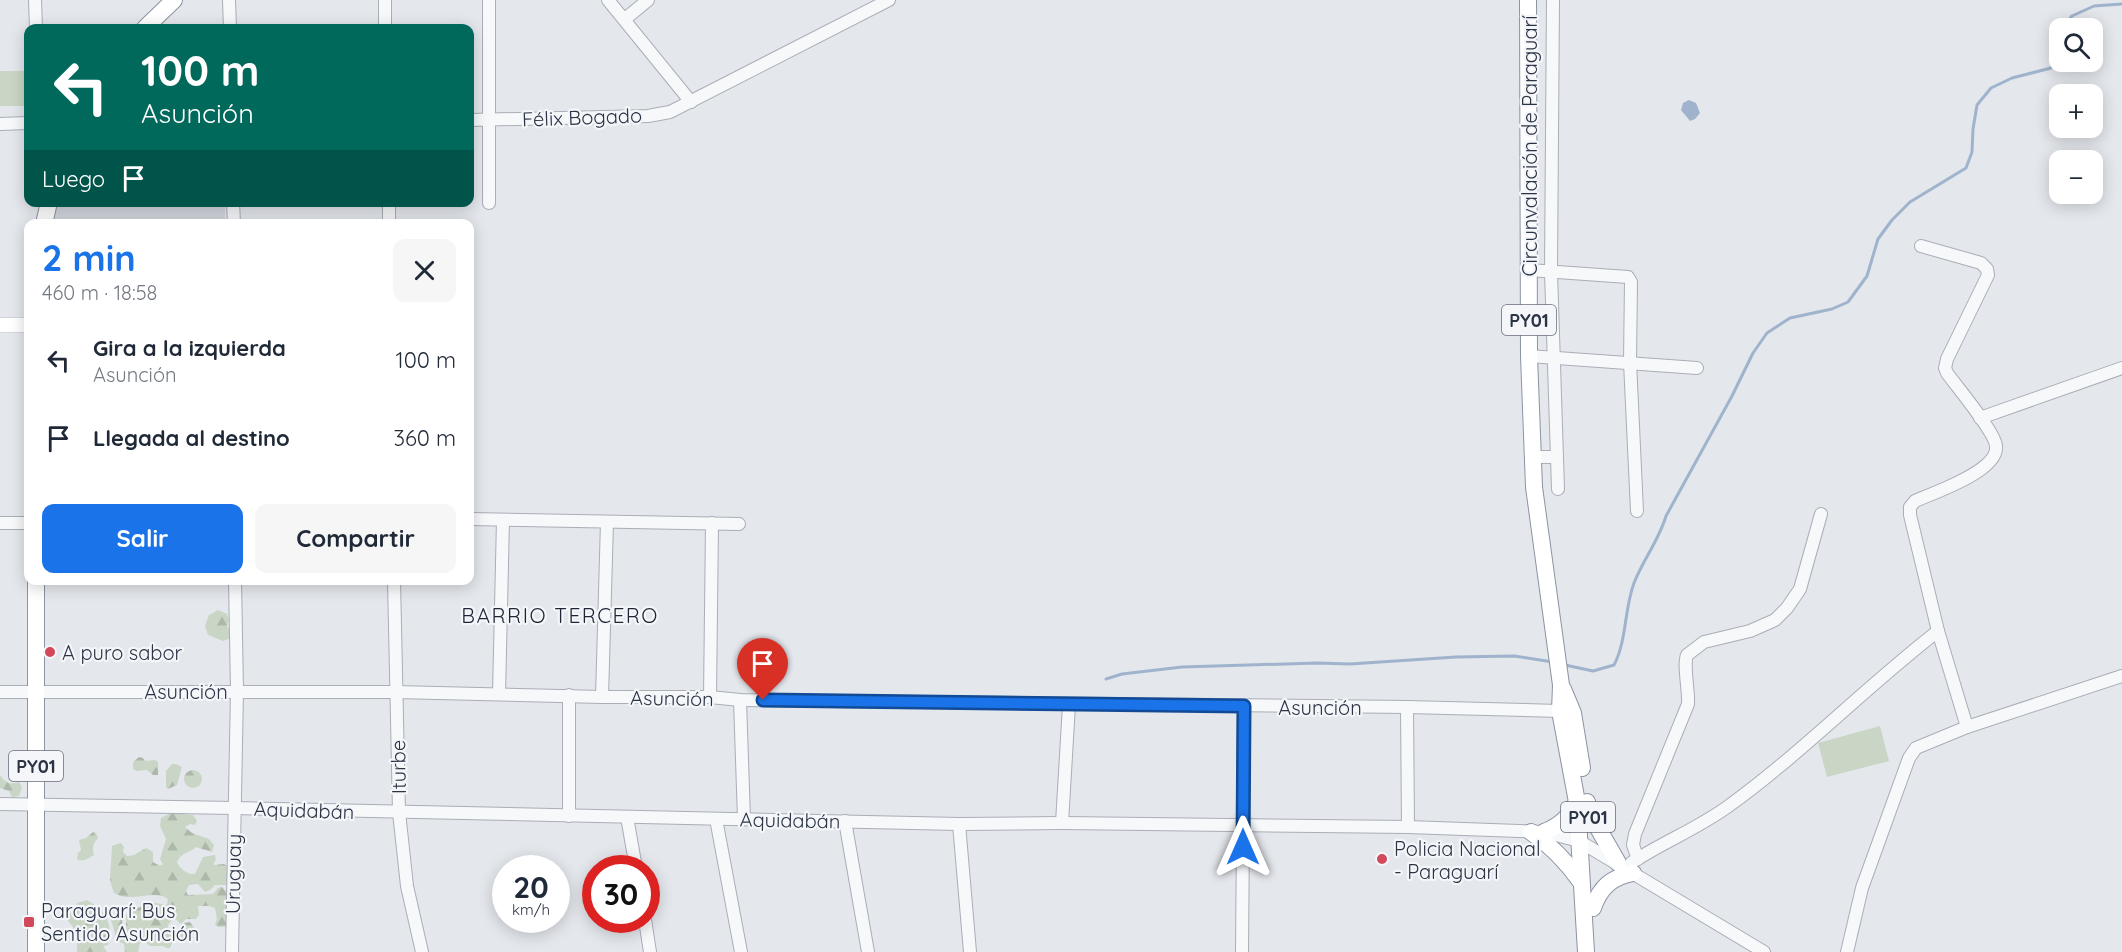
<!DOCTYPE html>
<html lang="es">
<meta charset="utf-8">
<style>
body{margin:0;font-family:Quicksand,sans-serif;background:#f6f6f7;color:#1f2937;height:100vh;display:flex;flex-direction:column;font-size:22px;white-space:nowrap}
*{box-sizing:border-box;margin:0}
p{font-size:20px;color:#747a83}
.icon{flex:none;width:33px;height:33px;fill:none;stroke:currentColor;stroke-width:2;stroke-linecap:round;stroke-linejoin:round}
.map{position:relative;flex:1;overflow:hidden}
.drawer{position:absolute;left:24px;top:219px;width:450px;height:366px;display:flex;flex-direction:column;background:#fff;border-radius:12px;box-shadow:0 3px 15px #0003}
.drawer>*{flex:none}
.banner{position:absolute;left:24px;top:24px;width:450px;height:183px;border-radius:12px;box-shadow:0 3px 15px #0003;background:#00695c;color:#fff;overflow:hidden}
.buttons{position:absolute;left:2049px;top:18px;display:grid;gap:12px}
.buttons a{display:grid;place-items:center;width:54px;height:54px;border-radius:12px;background:#fff;box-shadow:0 3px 15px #0003;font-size:30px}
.speed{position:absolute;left:492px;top:855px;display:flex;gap:12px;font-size:30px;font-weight:700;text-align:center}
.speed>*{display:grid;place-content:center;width:78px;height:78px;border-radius:50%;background:#fff;box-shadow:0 3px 15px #0003;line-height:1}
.speed small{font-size:15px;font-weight:400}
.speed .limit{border:9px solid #d22;background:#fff;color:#111}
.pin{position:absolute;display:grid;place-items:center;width:51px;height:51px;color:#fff;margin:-62px -26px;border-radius:50% 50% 50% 0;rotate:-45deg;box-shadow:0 0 6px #0007}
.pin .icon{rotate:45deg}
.me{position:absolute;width:66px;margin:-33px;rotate:0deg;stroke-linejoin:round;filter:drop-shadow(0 0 4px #0008)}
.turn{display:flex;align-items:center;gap:21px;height:126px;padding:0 18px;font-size:27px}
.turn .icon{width:78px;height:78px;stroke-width:2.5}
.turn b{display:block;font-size:42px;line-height:51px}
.then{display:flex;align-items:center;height:57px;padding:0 18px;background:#0003;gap:12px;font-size:22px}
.round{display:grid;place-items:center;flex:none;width:63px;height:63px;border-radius:12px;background:#f6f6f7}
.summary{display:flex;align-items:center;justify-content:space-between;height:102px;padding:0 18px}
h1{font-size:36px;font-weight:800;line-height:45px;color:#1a73e8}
.cta{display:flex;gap:12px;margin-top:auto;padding:12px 18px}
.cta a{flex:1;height:69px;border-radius:12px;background:#1a73e8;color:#fff;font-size:24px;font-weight:800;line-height:69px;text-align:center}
.cta a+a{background:#f6f6f7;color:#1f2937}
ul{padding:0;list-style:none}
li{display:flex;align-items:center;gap:18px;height:78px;padding:0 18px}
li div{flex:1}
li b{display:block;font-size:22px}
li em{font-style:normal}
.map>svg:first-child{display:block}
</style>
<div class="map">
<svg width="2122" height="952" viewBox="0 0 2122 952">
<defs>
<pattern id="forest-firs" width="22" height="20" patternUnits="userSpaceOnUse" patternTransform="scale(1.5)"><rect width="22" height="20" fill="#c9d6c5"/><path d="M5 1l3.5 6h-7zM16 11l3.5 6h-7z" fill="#adb8ab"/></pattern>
</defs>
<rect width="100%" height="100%" fill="#e4e7ec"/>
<polygon fill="#d2d6de" points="56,203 225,203 225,223 49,224"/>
<g fill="#c9d6c5">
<rect x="0" y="71" width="24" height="35"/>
<polygon points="1880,726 1889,761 1827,777 1818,743"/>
</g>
<g fill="url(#forest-firs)">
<polygon points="218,610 227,614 229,620 227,626 231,632 231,638 223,641 208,635 205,626 209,615"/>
<polygon points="139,757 143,758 145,761 155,760 158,762 158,775 153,775 147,770 137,771 133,769 133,762"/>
<polygon points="172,764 176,764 182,767 177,785 168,789 166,787 166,771"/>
<circle cx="193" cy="779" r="9"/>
<path d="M0 775C6 783 9 785 19 782L22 787 19 796 12 797 9 791 0 788Z"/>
<path d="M171 813 193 815 197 821 195 825 190 824 185 827 192 833 209 839 214 845 212 852 196 847C190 853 181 852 177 862 180 869 188 875 195 874L203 857 215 855 216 860 214 862V865L224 864 230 868 229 878 226 885H215L210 890 205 892 198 884 189 885 186 891 188 895 213 894 218 888 222 887 229 894 228 927H218L215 924 217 919 215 908 209 906H198L199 915 196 919H186L181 924 174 918 168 925V932C172 935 175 934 181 932L184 923 190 922 195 929C192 936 192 943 182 942L180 939 173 941 170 948H166L163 946H150L144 941 140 943 138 952H125L124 944 115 940V933L111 920 119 912 123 915 121 933 126 935V916L130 910C138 910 142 904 150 903 156 902 161 905 167 905L168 899C154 888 132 904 114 893L110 881 112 846 121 843 124 847 123 852 127 856 134 855 146 848 153 852V862L160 866 163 864 160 859 166 839 160 826 161 818Z"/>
<path d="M93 832 96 833 98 838C93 843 92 848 94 855 88 858 83 863 77 859L78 853 81 850 79 840 86 838Z"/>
<path d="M87 900C91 903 95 905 99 908 109 917 113 933 108 945L103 946 107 952H77V939L72 930 73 927 66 918 67 913 73 912 77 903Z"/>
</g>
<polygon fill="#9fb4cc" points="1689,100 1696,103 1700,113 1695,119 1690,121 1681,110 1683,103"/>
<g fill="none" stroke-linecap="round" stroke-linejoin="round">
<g stroke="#9fb4cc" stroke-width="3">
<polyline points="2063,28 2072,16 2094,6 2122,4"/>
<path d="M1565 665 1593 671 1614 665C1627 640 1624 610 1634 583 1643 560 1659 540 1666 516L1732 396 1753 353 1767 333 1790 318 1832 309 1848 302 1867 276 1878 239 1892 220 1910 202 1966 168 1972 152 1973 129 1977 105 1991 88 2012 78 2051 68 2057 54 2060 35"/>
<polyline points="1106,679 1122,674 1182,667 1317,663 1350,664 1456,657 1514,656 1553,662"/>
</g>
<g stroke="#a9aeb7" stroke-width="14">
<g id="minor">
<polyline points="35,0 36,28"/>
<polyline points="229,0 230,28"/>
<polyline points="385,0 385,28"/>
<polyline points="608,0 691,102"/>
<polyline points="1553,0 1551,272 1558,489"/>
<polyline points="625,19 648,0"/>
<polyline points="470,120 648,116 670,112 889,0"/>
<polyline points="0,124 28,123"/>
<polyline points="233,202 234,224"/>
<polyline points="389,202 389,224"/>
<polyline points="489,203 489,0"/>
<path d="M1921 246 1981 263 1987 269 1988 275 1947 359 1945 368 1947 373C1957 387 1995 432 1996 446 1999 471 1933 493 1915 501L1910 507V515L1938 631 1967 727"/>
<polyline points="1529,270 1628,277 1631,282 1630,362 1637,511"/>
<polyline points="1529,356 1697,368"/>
<polyline points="1980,418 2122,368"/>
<polyline points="1533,457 1557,457"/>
<polyline points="470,519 739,524"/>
<polyline points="0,523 28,523"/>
<polyline points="394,580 399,812 407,886 422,952"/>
<polyline points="0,692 396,692 602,697 710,697 740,700 1407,707 1560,711"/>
<polyline points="499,694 503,520"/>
<polyline points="602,697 607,522"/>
<polyline points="710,697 712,523"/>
<polyline points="740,700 744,819"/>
<polyline points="1407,707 1408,827"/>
<polyline points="0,804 234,808 959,824 1062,823 1408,827 1544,832 1579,841 1764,952"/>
<polyline points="569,816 569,695"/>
<polyline points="627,817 636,868"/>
<polyline points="716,819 741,952"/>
<polyline points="845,821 868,952"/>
<polyline points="1062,823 1069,705"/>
<polyline points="959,824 970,952"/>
<path d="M1638 859 1633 845 1635 834 1688 704C1689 691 1683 665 1687 655L1704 642 1750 631 1775 620 1787 608 1800 589 1821 514"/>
<path d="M1631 863C1663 842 1699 828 1730 805 1804 751 1867 686 1938 631"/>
<polyline points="645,920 650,952"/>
<polyline points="232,952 237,691 235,580"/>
<polyline points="1242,952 1244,706"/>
<polyline points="1847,952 1862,888 1909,758 1916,748 1967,727 2122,676"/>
</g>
</g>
<g stroke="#a3abb8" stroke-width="16">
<polyline id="major" points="0,325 28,325"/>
</g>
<g stroke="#8b94a3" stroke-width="18">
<g id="highway">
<polyline points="1528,0 1529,356 1534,487 1561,685 1560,711 1577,802 1586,952"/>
<polyline points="145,28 174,0"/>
<polyline points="44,224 49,202"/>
<polyline points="1563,689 1573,713 1582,768"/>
<polyline points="1587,802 1594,821 1618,863"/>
<path d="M1531 832C1552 846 1566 861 1581 882"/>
<path d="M1544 832C1560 826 1569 817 1577 802"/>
<path d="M1593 908C1600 887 1612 877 1633 873"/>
<polyline points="36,952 36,580"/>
</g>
</g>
<use href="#minor" stroke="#f7f8fa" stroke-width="12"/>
<use href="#major" stroke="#fff" stroke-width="15"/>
<use href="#highway" stroke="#fff" stroke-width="16"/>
</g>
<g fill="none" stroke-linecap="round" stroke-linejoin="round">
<g stroke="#114b97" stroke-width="15">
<polyline id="route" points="763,700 1244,706 1243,847"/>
</g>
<use href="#route" stroke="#1a73e8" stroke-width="10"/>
</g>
<g fill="#d1495b" stroke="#f4f6f9" stroke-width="2">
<circle cx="50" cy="652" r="6"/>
<circle cx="1382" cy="859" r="6"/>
<rect x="23" y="916" width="12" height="12" rx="3"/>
</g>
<g text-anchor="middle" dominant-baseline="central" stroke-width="4.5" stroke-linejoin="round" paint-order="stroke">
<g fill="#f4f6f9" stroke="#676e7b" stroke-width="1.5">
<rect x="1502" y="305" width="54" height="30" rx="4.5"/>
<rect x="9" y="751" width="54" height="30" rx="4.5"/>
<rect x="1561" y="802" width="54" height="30" rx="4.5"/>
</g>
<g font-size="18" font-weight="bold" fill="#2b3445">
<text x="1529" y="320">PY01</text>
<text x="36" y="766">PY01</text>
<text x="1588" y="817">PY01</text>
</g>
<g font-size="20" fill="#2b3445" stroke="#f4f6f9">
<text transform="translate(582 117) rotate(-2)">Félix Bogado</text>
<text transform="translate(1529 146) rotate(-90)">Circunvalación de Paraguarí</text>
<text x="186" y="691">Asunción</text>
<text transform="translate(672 698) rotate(1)">Asunción</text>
<text x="1320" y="707">Asunción</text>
<text transform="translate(398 767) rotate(-91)">Iturbe</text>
<text transform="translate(304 810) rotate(2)">Aquidabán</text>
<text transform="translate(790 820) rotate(1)">Aquidabán</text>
<text transform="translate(233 874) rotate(-89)">Uruguay</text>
</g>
<g font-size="20" fill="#2b3445" stroke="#f4f6f9" text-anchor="start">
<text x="62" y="652">A puro sabor</text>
<text x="1394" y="848">Policia Nacional<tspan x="1394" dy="23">- Paraguarí</tspan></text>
<text x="41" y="910">Paraguarí: Bus<tspan x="41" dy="23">Sentido Asunción</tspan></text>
</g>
<g font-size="21" letter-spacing="1.5" fill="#1d2536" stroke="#f4f6f9">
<text x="560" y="615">BARRIO TERCERO</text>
</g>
</g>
</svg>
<div class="buttons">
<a><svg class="icon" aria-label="search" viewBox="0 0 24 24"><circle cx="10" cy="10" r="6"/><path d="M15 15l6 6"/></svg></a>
<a>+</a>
<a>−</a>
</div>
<div class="speed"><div>20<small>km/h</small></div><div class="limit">30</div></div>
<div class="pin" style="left:763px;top:700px;background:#d93025"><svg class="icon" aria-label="arrive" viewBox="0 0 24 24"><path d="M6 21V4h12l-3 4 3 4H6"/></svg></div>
<svg class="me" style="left:1243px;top:847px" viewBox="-20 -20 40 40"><path d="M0-17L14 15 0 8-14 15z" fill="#1a73e8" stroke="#fff" stroke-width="4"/></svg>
<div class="banner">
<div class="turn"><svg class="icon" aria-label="left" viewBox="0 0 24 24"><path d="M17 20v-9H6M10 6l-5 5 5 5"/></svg><div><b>100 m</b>Asunción</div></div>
<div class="then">Luego<svg class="icon" aria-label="arrive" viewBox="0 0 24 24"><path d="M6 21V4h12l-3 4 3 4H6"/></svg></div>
</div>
<section class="drawer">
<div class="summary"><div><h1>2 min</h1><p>460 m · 18:58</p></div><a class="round"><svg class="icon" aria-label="close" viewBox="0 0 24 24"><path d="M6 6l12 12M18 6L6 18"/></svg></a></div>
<ul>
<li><svg class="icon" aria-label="left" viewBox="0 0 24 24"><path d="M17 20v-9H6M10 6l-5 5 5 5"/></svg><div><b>Gira a la izquierda</b><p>Asunción</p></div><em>100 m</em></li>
<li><svg class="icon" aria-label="arrive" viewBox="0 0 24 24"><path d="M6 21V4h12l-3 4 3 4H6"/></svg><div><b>Llegada al destino</b></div><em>360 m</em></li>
</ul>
<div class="cta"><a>Salir</a><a>Compartir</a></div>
</section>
</div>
